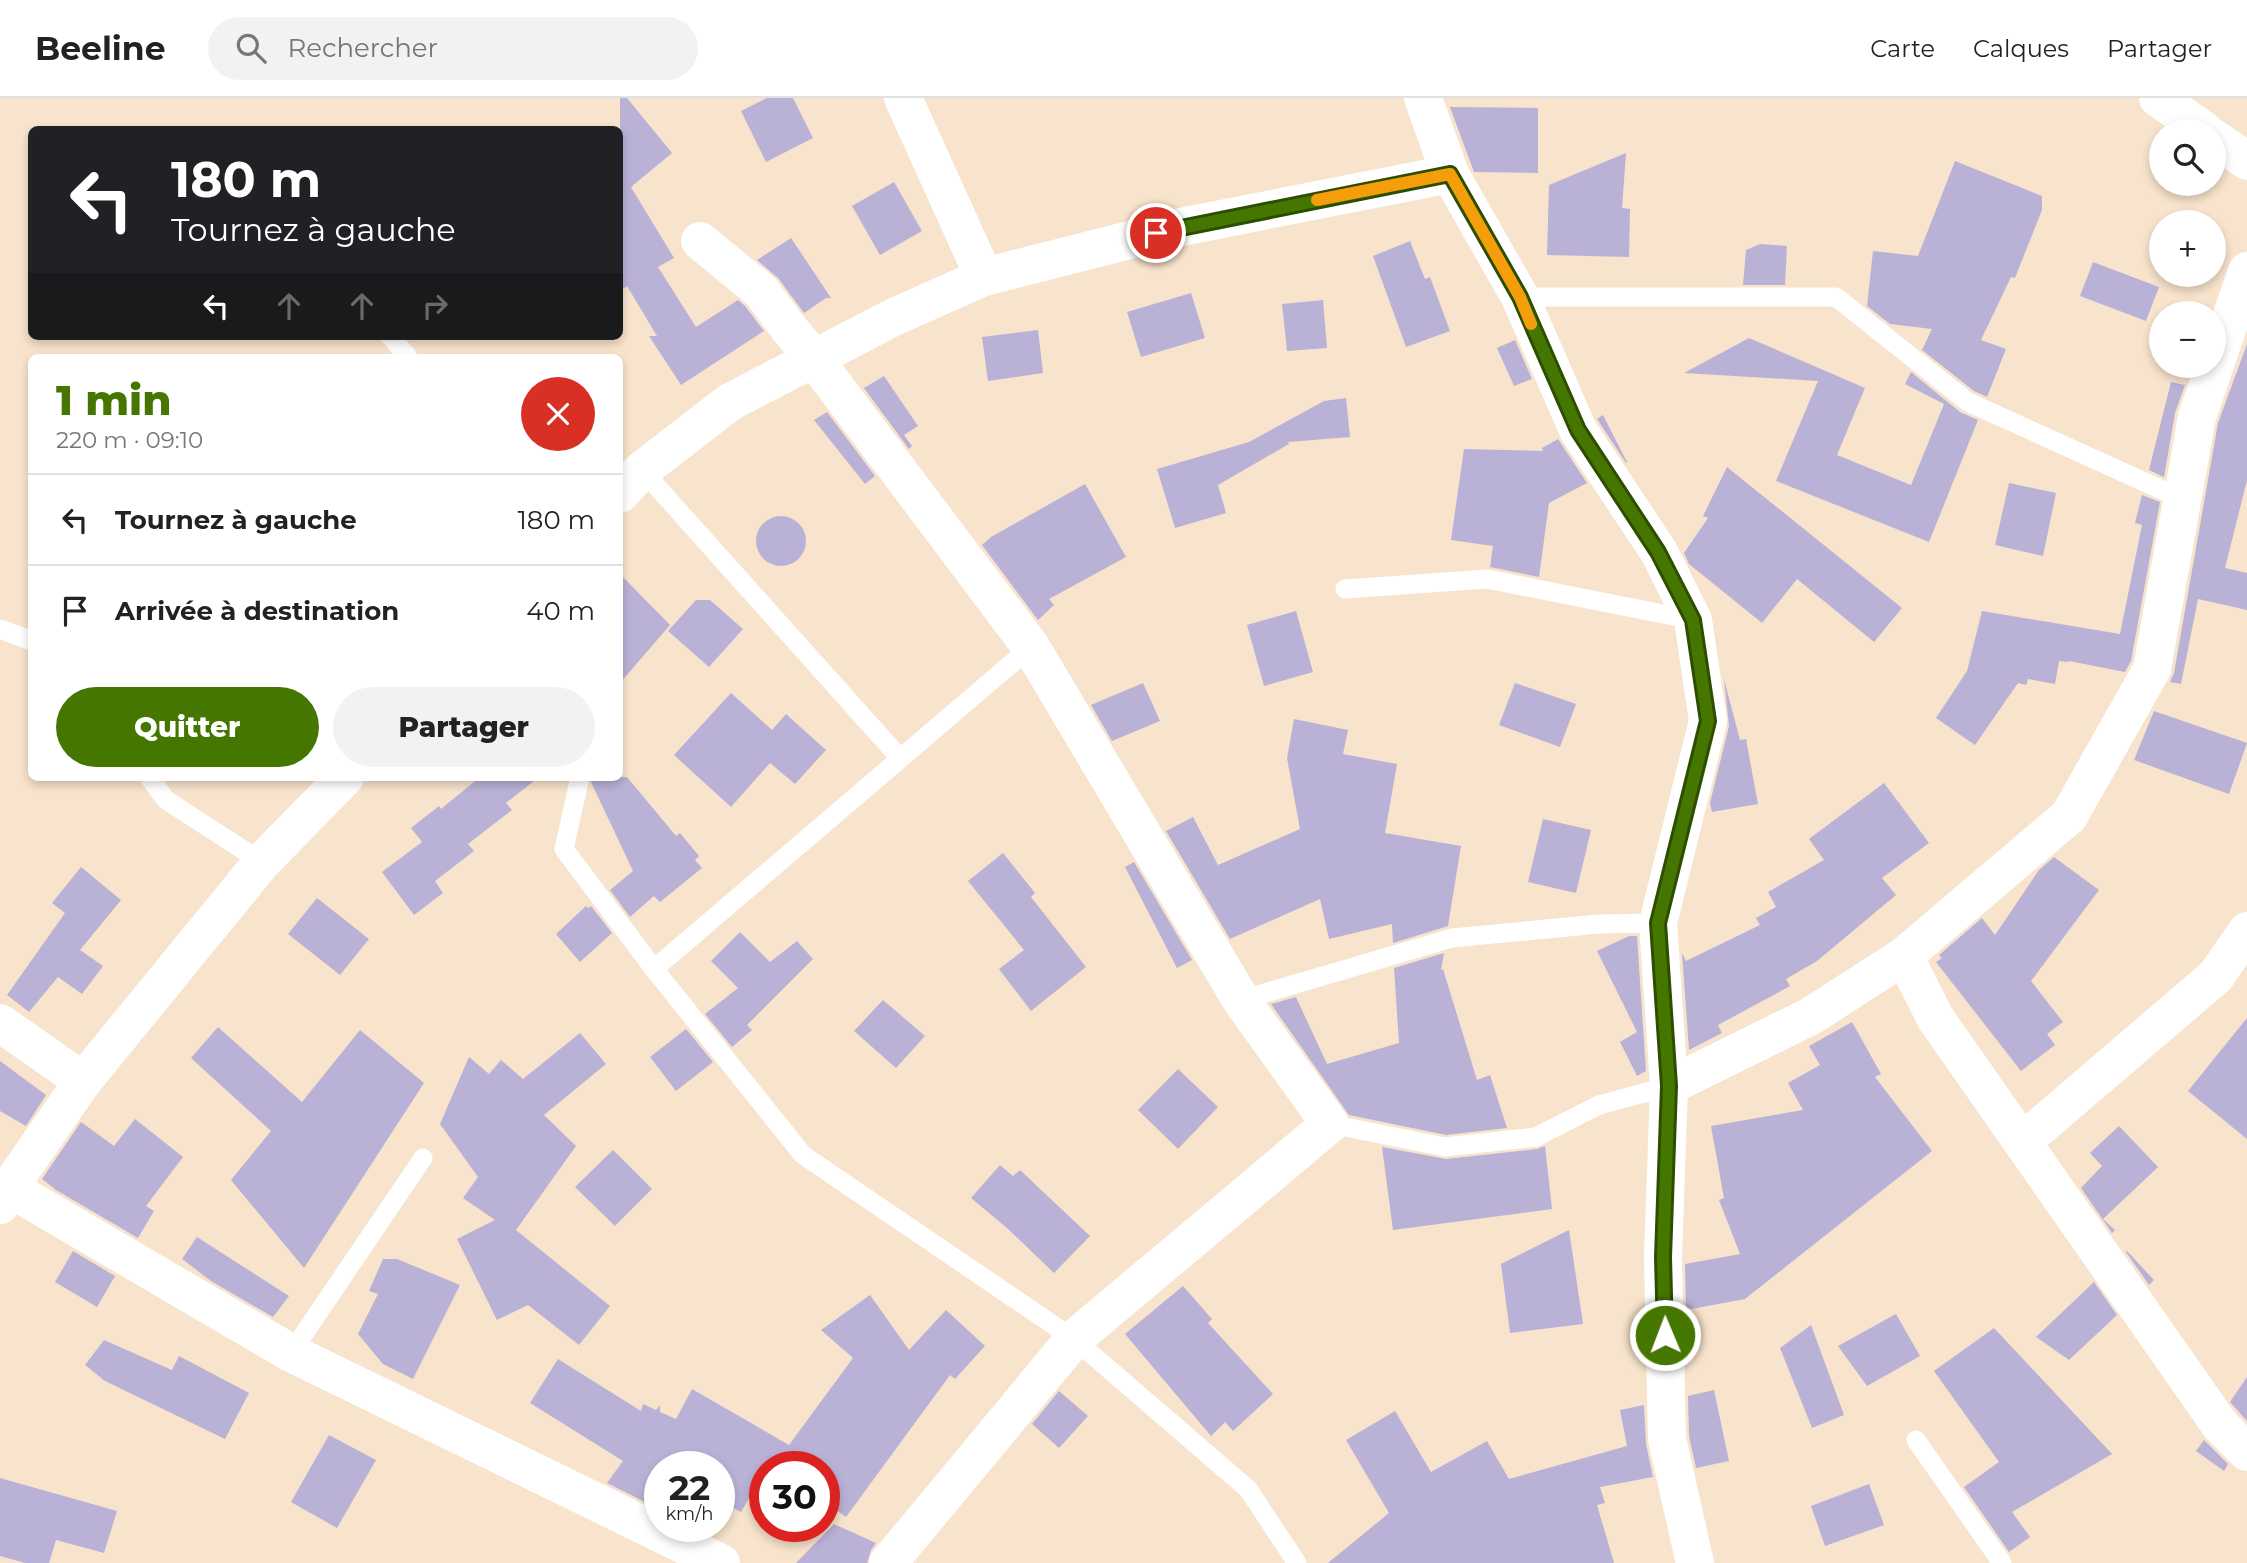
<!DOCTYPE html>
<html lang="fr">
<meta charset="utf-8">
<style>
body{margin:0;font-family:Montserrat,sans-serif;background:#f2f2f2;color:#222;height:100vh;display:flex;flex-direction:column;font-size:26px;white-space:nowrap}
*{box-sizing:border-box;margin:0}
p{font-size:23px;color:#767676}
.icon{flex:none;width:38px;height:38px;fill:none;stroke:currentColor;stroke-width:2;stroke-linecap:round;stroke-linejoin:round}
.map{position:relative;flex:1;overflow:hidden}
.details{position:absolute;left:28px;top:256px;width:595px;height:427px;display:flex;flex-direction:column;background:#fff;border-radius:10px;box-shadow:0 4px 10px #0003}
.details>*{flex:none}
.guide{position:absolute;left:28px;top:28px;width:595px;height:214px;border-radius:10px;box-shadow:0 4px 10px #0003;background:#202124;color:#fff;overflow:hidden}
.fabs{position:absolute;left:2149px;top:21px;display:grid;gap:14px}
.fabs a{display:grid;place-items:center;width:77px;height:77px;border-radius:50%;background:#fff;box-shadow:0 4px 10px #0003;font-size:35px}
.speed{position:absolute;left:644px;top:1353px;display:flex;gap:14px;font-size:35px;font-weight:700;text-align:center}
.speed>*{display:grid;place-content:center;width:91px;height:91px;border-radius:50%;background:#fff;box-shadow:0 4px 10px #0003;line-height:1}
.speed small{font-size:18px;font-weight:400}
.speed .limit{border:10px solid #d22;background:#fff;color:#111}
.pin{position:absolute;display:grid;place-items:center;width:60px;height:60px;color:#fff;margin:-30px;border:4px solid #fff;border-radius:50%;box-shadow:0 2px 7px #0007}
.me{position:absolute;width:77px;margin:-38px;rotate:359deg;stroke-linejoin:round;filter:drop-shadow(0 0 5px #0008)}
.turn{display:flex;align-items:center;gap:24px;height:147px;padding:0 28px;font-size:32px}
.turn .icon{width:91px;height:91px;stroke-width:2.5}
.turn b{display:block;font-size:49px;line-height:60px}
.lanes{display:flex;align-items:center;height:66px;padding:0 28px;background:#0003;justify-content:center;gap:35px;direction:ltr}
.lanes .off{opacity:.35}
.round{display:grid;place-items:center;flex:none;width:74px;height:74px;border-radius:37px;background:#f2f2f2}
.summary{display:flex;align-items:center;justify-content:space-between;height:119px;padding:0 28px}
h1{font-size:42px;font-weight:800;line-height:52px;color:#457700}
.action{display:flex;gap:14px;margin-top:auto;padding:14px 28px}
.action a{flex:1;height:80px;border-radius:42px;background:#457700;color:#fff;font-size:28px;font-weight:800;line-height:80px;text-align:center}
.action a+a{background:#f2f2f2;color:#222}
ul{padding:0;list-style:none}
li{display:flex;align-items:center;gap:21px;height:91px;padding:0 28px;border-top:2px solid #e0e0e0}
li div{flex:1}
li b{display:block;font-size:26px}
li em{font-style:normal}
header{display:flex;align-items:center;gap:42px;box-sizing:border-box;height:98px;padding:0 35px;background:#fff;border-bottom:2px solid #e0e0e0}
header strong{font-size:33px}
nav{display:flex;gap:38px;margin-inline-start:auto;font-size:24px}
.search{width:490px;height:63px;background:#f2f2f2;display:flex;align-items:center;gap:18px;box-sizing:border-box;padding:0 24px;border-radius:38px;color:#767676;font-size:26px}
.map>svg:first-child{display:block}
</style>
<header>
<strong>Beeline</strong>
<div class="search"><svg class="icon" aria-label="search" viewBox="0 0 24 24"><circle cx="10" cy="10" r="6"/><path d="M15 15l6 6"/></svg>Rechercher</div>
<nav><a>Carte</a><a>Calques</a><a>Partager</a></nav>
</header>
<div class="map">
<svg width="2247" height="1465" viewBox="0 0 2247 1465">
<rect width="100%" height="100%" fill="#f8e3cc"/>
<g fill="#b9b2d6">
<polygon points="620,0 627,0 672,55 631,89 674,160 658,169 696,229 738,202 745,208 764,233 681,287 649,238 657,238 627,188 620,193"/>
<polygon points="767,0 793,0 813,40 766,64 741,13"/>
<polygon points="1450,9 1538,10 1538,75 1474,74"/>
<polygon points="1626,55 1622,110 1630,111 1629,159 1547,157 1549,87"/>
<polygon points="1955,63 2042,98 2042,112 2015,180 2011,179 1981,242 2006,251 1987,299 1974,293 1922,252 1932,231 1890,226 1867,208 1873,153 1918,158"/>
<polygon points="894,84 922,133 880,157 852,108"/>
<polygon points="791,140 831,200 826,200 804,215 778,180 757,162"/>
<polygon points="1410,143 1425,181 1430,179 1450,233 1406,249 1373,158"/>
<polygon points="1760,146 1787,148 1785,187 1743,187 1746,152"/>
<polygon points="2093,164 2159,189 2146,223 2080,198"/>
<polygon points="1191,195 1205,240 1141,259 1127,214"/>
<polygon points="1323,202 1327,250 1287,253 1282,206"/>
<polygon points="1038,232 1043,275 988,283 982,239"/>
<polygon points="1749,240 1865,290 1837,357 1911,387 1944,306 1905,286 1911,274 1960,314 1978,322 1929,444 1776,383 1818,283 1684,275"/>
<polygon points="1515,242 1532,281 1514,288 1497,250"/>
<polygon points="2247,246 2247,382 2225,470 2247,475 2247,512 2198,501 2181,586 2170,584 2174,575 2218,325"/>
<polygon points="884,278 918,328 904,337 912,348 909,351 864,290"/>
<polygon points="2171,284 2185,287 2175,315 2164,379 2149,372"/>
<polygon points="1346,300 1350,339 1288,344 1289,346 1218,387 1226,415 1175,430 1157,371 1249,344 1324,303"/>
<polygon points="827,314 875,378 865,386 814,322"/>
<polygon points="1603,317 1627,364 1626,365 1597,321"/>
<polygon points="1558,341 1587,385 1549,405 1539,479 1490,469 1493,448 1451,442 1464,351 1543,353 1542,350"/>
<polygon points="1727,369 1902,510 1874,544 1797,481 1762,525 1689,466 1684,455 1708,420 1703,418"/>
<polygon points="2009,385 2056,395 2043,458 1995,447"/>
<polygon points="1085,386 1126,459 1049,501 1054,507 1038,522 982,447 991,439"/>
<polygon points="2142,397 2160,404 2131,563 2125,574 2069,563 2068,564 2059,563 2055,586 2028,581 2026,587 2018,585 1975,647 1936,620 1967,573 1982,513 2120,536 2142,427 2135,425"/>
<circle cx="781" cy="443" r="25"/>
<polygon points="620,476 670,527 620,585"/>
<polygon points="696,502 710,502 743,531 709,569 668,533"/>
<polygon points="1296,513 1313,574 1264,588 1247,527"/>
<polygon points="1724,581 1740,642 1746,641 1758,706 1712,714 1710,705 1729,628"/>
<polygon points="1143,585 1160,623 1112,643 1091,607"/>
<polygon points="1515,585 1576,606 1560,649 1499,627"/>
<polygon points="731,595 772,632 786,616 826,652 795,686 770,665 731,709 674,657"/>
<polygon points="2154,613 2247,645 2229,696 2134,662"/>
<polygon points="1294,621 1348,632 1343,656 1397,666 1385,735 1461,748 1448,828 1393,845 1392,826 1329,841 1320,801 1230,841 1166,733 1193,719 1218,767 1300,731 1287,660"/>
<polygon points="480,679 539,679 506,705 512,712 468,746 474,753 435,783 443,795 414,817 382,774 422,744 411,730 439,708 441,711"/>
<polygon points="592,679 627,679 676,738 680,735 699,758 695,762 702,770 660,804 654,798 630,819 610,792 633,773 591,684"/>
<polygon points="1884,685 1929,745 1882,780 1896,797 1817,863 1786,881 1790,888 1718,927 1722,935 1689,952 1682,855 1686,863 1760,827 1756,820 1776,809 1768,794 1824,762 1809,741"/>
<polygon points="1543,721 1591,732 1576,795 1528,784"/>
<polygon points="1003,755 1035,795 1031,799 1086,869 1031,913 999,871 1024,852 968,783"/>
<polygon points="2054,759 2099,792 2031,883 2063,924 2047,936 2055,947 2021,973 1936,864 1942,860 1939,857 1982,820 1995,837 2039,772"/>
<polygon points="1134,764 1192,862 1177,870 1125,769"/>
<polygon points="81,769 121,802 80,852 103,868 82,896 58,879 29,914 7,897 65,815 52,805"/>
<polygon points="317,800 369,841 340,877 288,836"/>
<polygon points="586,808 588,810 591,808 612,835 580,864 556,836"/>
<polygon points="740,834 770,864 797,843 813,861 747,927 752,932 732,949 705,916 738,890 711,863"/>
<polygon points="1629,838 1637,838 1646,973 1637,978 1620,944 1637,934 1597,853"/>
<polygon points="1444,855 1441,872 1443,871 1477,982 1490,977 1507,1030 1446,1037 1349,1017 1271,906 1296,899 1327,966 1399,945 1394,870"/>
<polygon points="883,902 925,938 896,970 854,933"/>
<polygon points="2247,920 2247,1041 2188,993"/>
<polygon points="1852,924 1881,976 1875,979 1932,1053 1745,1201 1686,1212 1685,1166 1740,1156 1719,1102 1724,1100 1711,1028 1803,1012 1788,985 1820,967 1809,948"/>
<polygon points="218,929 302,1004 360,932 424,985 304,1170 231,1082 271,1033 191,960"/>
<polygon points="686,931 713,964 676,993 650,959"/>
<polygon points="580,935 606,966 544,1017 576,1048 516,1132 610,1208 579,1247 528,1207 497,1222 457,1141 495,1122 463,1100 478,1079 440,1026 469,959 489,976 501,962 523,981"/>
<polygon points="0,963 46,997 26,1028 0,1013"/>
<polygon points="1178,971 1218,1009 1178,1051 1138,1012"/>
<polygon points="135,1021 183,1059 146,1108 154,1113 138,1140 56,1092 42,1081 81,1024 114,1048"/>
<polygon points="2119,1028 2158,1069 2103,1121 2115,1132 2112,1135 2081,1090 2102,1068 2090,1055"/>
<polygon points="1545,1048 1552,1111 1393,1132 1382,1049 1446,1061 1537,1051"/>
<polygon points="613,1052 652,1091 615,1128 575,1089"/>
<polygon points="1000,1067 1013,1078 1020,1072 1090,1138 1054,1175 1007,1130 971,1100"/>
<polygon points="1569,1132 1583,1226 1510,1235 1501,1166"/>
<polygon points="197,1139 289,1198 273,1219 211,1183 182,1161"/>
<polygon points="73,1153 115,1178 97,1209 55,1184"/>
<polygon points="2127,1153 2154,1182 2149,1187 2126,1154"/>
<polygon points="383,1161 397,1161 460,1187 413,1281 383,1266 358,1236 378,1196 369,1193"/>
<polygon points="2094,1184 2117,1217 2069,1262 2036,1239"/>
<polygon points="1183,1188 1212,1221 1208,1225 1273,1296 1233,1333 1225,1324 1211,1338 1125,1236"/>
<polygon points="870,1197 909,1252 946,1212 985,1248 955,1281 950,1277 846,1419 824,1403 824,1368 765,1368 765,1372 741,1414 719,1402 719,1368 660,1367 660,1391 649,1406 607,1385 623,1363 530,1305 558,1261 641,1313 643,1306 656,1312 660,1307 660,1314 676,1321 692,1291 789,1347 853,1260 821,1232"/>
<polygon points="1896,1216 1920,1258 1867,1288 1838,1248"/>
<polygon points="1811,1227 1844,1317 1812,1330 1780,1250"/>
<polygon points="1994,1230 2112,1356 2012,1414 2030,1439 2009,1454 1964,1389 1999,1364 1934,1273"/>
<polygon points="104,1242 172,1272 179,1258 249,1295 225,1341 105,1283 85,1267"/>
<polygon points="2247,1279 2247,1323 2230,1304"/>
<polygon points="1714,1292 1729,1363 1696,1370 1689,1338 1688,1298"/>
<polygon points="1059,1293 1088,1318 1059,1350 1032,1326"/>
<polygon points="1644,1307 1646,1346 1653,1379 1600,1389 1605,1405 1597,1407 1614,1465 1328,1465 1389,1415 1346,1342 1395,1313 1431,1374 1487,1343 1509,1381 1627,1348 1620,1312"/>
<polygon points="329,1337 376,1362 337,1430 291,1404"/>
<polygon points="2204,1342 2228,1366 2224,1373 2196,1353"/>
<polygon points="0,1380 117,1413 104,1455 56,1442 49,1465 25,1465 0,1458"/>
<polygon points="1869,1386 1884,1427 1825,1448 1811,1408"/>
<polygon points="834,1426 876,1445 871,1452 867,1465 796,1465"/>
</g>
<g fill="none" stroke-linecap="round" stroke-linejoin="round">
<g stroke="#fff" stroke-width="19">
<polyline points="1520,199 1836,199 1968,304 2182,401"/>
<polyline points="390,238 408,259"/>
<polyline points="642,372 900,660"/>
<polyline points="1345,491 1487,481 1693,522"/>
<polyline points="0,531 32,543"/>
<polyline points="149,679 166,702 262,764"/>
<polyline points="580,679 564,751 654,871 803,1057 1074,1241 1248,1391 1297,1465"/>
<polyline points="654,871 1031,549"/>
<polyline points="1241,902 1452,840 1599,826 1658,825"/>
<polyline points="1330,1026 1445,1049 1536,1039 1599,1007 1669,988"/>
<polyline points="291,1255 423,1060"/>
<polyline points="1916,1342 2002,1465"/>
</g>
<g stroke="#fff" stroke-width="38">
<polyline points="903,0 984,179"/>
<polyline points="1423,0 1450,76 1520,199 1578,332 1659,454 1693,522 1708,623 1658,825 1669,988 1663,1159 1667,1341 1695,1465"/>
<polyline points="2158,0 2205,33"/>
<polyline points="2214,40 2247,63"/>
<polyline points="700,143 761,193 787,228 815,262 1031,549 1241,902 1330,1026 1074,1241 888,1465"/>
<polyline points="620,396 642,372 730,304 894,219 984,179 1181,129 1450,76"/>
<polyline points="1904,858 1936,921 2220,1327 2247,1354"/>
<polyline points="0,925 83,983"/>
<polyline points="1669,988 1811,918 1904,858 2069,718 2152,571 2197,319 2247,173"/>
<polyline points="2022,1044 2216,878 2247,833"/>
<polyline points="9,1090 291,1255 721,1465"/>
<polyline points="0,1107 9,1090 83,983 262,764 345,679"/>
</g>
</g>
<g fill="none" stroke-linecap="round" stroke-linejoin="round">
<g stroke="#2d4d00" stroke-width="18">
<polyline id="route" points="1156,135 1450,76 1520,199 1578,332 1658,454 1693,522 1708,623 1658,825 1669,988 1663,1159 1665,1237"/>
</g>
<use href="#route" stroke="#457700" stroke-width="12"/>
<polyline stroke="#f59e0b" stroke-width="12" points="1317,102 1450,76 1520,199 1531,226"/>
</g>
</svg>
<div class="fabs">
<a><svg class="icon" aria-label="search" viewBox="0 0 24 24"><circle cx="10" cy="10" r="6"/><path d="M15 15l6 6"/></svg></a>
<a>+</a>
<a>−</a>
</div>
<div class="speed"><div>22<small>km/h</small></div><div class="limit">30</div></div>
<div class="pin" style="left:1156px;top:135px;background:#d93025"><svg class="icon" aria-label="arrive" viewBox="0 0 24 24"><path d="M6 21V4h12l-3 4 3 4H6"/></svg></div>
<svg class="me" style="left:1665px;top:1237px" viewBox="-20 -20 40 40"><circle r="17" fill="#457700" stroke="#fff" stroke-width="3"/><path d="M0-11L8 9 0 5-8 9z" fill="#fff"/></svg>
<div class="guide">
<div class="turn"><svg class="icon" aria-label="left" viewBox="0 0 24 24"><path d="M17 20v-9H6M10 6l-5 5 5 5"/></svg><div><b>180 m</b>Tournez à gauche</div></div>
<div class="lanes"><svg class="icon" aria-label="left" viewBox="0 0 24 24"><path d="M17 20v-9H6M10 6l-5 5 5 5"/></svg><svg class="icon off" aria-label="ahead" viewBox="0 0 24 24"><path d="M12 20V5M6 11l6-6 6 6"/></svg><svg class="icon off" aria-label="ahead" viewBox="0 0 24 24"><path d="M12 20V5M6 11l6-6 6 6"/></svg><svg class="icon off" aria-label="right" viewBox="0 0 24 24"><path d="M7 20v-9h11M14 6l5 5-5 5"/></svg></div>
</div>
<section class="details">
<div class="summary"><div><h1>1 min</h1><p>220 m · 09:10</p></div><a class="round" style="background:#d93025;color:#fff"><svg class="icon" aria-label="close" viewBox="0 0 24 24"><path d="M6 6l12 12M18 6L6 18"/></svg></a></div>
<ul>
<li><svg class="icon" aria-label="left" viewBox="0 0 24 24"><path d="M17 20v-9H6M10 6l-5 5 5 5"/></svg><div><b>Tournez à gauche</b></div><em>180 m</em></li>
<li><svg class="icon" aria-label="arrive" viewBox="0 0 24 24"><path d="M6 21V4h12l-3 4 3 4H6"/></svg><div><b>Arrivée à destination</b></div><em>40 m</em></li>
</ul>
<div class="action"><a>Quitter</a><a>Partager</a></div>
</section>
</div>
